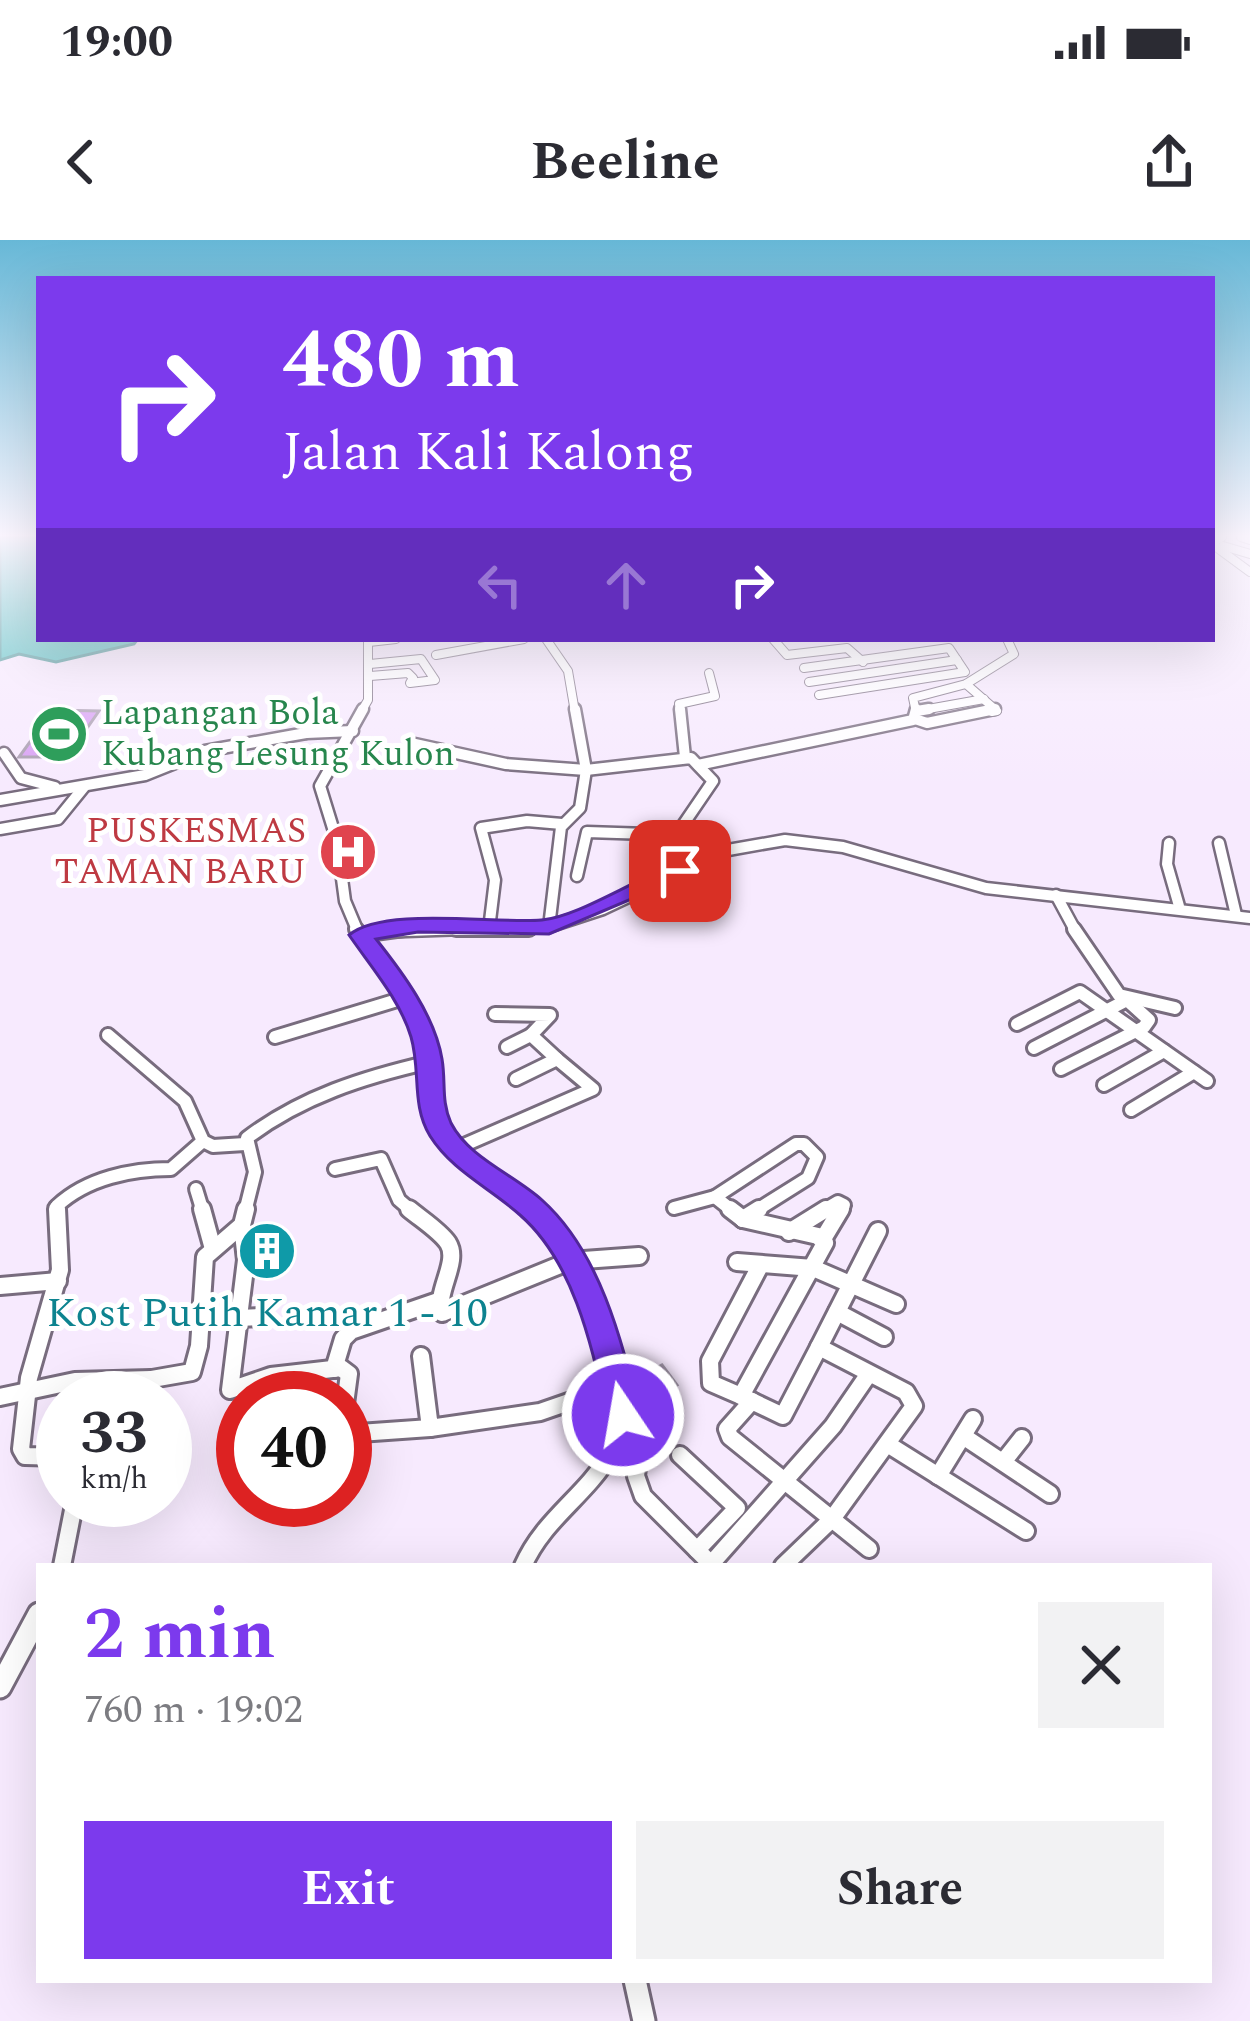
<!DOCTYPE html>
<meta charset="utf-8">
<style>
body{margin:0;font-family:Spectral,serif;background:#f2f2f3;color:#2b2b33;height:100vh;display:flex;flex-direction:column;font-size:45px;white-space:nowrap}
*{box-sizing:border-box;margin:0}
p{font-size:39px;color:#7c7c81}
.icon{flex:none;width:66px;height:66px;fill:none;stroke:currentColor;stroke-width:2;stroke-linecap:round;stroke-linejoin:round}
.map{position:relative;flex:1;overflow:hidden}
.drawer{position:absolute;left:36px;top:1323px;width:1176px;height:420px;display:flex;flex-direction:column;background:#fff;border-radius:0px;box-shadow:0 12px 48px #0002}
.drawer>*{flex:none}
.top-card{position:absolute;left:36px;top:36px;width:1179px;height:366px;border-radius:0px;box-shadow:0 12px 48px #0002;background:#7c3aed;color:#fff;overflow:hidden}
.speed{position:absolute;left:36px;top:1131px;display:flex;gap:24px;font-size:60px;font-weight:700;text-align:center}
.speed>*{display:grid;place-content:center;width:156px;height:156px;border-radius:50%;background:#fff;box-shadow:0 12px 48px #0002;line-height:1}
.speed small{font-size:30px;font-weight:400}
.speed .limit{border:18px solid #d22;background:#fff;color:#111}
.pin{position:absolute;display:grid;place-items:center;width:102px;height:102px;color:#fff;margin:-51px;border-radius:24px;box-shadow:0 6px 18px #0006}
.me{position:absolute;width:132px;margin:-66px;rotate:348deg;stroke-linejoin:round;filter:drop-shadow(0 0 9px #0008)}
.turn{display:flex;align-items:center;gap:42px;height:252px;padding:0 48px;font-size:54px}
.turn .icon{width:156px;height:156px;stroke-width:2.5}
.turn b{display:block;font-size:84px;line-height:102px}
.lanes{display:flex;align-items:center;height:114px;padding:0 48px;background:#0003;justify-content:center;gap:60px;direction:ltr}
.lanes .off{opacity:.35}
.round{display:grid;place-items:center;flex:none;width:126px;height:126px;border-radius:0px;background:#f2f2f3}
.overview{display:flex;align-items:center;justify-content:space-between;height:204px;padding:0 48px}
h1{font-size:72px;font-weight:700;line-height:90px;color:#7c3aed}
.primary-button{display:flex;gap:24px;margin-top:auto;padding:24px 48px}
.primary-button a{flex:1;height:138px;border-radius:0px;background:#7c3aed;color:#fff;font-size:48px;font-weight:700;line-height:138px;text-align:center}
.primary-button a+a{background:#f2f2f3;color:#2b2b33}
.status{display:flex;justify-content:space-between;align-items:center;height:84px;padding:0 60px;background:#fff;direction:ltr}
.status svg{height:33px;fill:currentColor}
header{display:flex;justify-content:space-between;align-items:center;height:156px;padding:0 48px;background:#fff;font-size:54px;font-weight:700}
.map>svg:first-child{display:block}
</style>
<div class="status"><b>19:00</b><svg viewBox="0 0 49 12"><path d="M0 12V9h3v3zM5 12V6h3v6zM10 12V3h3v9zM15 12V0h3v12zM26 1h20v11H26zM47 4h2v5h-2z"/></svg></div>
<header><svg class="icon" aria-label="back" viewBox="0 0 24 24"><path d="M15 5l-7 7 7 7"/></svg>Beeline<svg class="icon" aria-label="share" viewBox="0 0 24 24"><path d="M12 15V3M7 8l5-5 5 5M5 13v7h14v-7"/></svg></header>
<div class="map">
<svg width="1250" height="1781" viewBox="0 0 1250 1781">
<rect width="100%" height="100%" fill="#f7eafe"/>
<polygon fill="#47bdbd" stroke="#3e9092" stroke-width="3" points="0,297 39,297 39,399 138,399 134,404 56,422 19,414 0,420"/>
<g fill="#d8a0f4" stroke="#aa9eb1" stroke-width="3">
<polygon points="53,470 99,471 67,517 19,517"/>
<polygon points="662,1125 677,1145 636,1167 632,1141"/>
</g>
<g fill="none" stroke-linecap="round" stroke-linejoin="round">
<g stroke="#786c7e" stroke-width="10">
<g id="minor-far4">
<polyline points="1222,297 1212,304 1250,332"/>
<polyline points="1241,297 1250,300"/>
<polyline points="1223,306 1250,314"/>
<polyline points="546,399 568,431 575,472"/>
<polyline points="773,399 787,415 847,408 863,422"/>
<polyline points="369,402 396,399"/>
<polyline points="436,415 524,399"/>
<polyline points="370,424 421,419 435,440 410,443 413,438 408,433 370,436"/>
<polyline points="804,428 949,408 965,432 819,455"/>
<polyline points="809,442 957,420"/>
<polyline points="966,444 997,471 992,472"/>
<polyline points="917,471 984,459"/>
<polyline points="361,472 368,460 368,399"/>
<polyline points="680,472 679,464 715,456 709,433"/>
<polyline points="916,472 913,458 966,444 1014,414 1007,399"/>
</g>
</g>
<g stroke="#786c7e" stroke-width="15">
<g id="minor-far3">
<polyline points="680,469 685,517"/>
<polyline points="917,471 929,469"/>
<polyline points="915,479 927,483 995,469"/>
<polyline points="306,493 311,479 333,479"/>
<polyline points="415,504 506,524 586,530 691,518 713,541 668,607 680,631"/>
<polyline points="4,513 21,538 55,547"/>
<polyline points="698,525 913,480 916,469"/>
<polyline points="0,560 145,535 205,511 306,493 353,491"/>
<polyline points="0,589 58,579 84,547"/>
<polyline points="1169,603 1167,624 1179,666"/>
<polyline points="1219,603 1236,675"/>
<polyline points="577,636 587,592 679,595"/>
<polyline points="1056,655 1076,692"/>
<polyline points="549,687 561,587 580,568 586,530 575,469"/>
<polyline points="489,689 495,640 481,588 527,581 562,584"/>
<polyline points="358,692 345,661 337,601 320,546 363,469"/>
<polyline points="377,692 551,686 603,669 728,610 785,600 843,607 986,648 1250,678"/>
</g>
</g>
<g stroke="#786c7e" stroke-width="18">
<g id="minor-far2">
<path d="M356 689C381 726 412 757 425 801 434 832 425 864 443 893 465 927 509 942 536 972"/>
<polyline points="456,689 529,689"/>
<polyline points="1074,689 1119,755 1175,768"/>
<polyline points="360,695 404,689"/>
<polyline points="495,774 550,775 531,795 557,819"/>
<polyline points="1017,784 1080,752 1207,841"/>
<polyline points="108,795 185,861 203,901 213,906 245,904"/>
<polyline points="275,797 404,758"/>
<polyline points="507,807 531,795"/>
<polyline points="1034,808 1127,760 1149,780 1144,787 1061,829"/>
<polyline points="1104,845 1164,811"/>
<polyline points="1131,870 1194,832"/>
<polyline points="455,909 593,849 557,819 516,839"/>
<polyline points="335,929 381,919 399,960 413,972"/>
<polyline points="196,949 203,972"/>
<polyline points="674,968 715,957"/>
<path d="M57 972V966C87 938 132 929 171 929L203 901"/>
<path d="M245 972 255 932 247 898C301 857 364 837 430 822"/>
<polyline points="734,972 715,957 796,904 804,904 817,917 808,938 754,972"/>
<polyline points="821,972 838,962 844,965 840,972"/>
</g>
</g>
<g stroke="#786c7e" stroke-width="22">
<g id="minor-far1">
<polyline points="57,969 60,1030 29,1138 21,1209 25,1216 63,1217"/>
<polyline points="202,969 213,1009"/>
<path d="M409 969C421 979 440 991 448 1003 460 1022 435 1051 442 1073L570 1021 639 1016"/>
<polyline points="730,969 743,979"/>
<polyline points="743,979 818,996 825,1003 741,1156 783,1176 819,1107 906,1152 914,1166 832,1279 783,1326"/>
<polyline points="743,979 759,969"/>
<polyline points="242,985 246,1020 230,1150 271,1136 341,1128 349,1134 345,1164"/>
<polyline points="789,992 826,969"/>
<polyline points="823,999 841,969"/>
<polyline points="737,1022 813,1028 896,1064"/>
<polyline points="0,1046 58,1041"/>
<polyline points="837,1072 884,1097"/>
<polyline points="238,1078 260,1077"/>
<polyline points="819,1107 878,991"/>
<polyline points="421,1116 430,1188 540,1172 618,1145"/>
<polyline points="334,1129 343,1099 351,1091 438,1061"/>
<polyline points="741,1156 711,1143 710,1121 761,1024"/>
<polyline points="0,1157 75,1141 152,1139"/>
<polyline points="149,1158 152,1139 192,1132 199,1106 205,1017 242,985 246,969"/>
<polyline points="752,1161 727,1189 730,1197 869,1309"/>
<polyline points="622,1184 641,1195 636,1236 643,1256 713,1326"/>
<polyline points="345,1194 430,1188"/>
<polyline points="963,1196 1050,1254"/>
<polyline points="889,1205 1026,1291"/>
<polyline points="680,1215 737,1268 697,1310"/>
<polyline points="1003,1222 1022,1198"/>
<polyline points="938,1236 973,1179"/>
<polyline points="711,1324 833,1186 868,1135"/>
<polyline points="62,1326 75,1260"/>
<path d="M523 1326C543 1280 584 1257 609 1216 651 1148 580 1021 533 969"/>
</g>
</g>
<g stroke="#786c7e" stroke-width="27">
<g id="minor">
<polyline points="0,1447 39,1374"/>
<polyline points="635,1740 644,1781"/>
</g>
</g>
<use href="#minor-far4" stroke="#fff" stroke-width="8"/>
<use href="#minor-far3" stroke="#fff" stroke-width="10"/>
<use href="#minor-far2" stroke="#fff" stroke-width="12"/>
<use href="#minor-far1" stroke="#fff" stroke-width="16"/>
<use href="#minor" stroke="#fff" stroke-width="21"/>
</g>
<linearGradient id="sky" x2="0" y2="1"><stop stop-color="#67b8d7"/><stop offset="0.54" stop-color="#fbf6ff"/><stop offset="1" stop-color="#fbf6ff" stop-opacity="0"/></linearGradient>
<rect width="1250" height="547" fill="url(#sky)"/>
<path fill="#7c3aed" stroke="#51269a" stroke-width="3" d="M680 624 688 626V635L549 694 418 692 376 699C403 733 435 776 442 819 446 842 441 861 451 883 469 918 513 934 542 960 601 1013 622 1102 640 1175L635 1186 623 1190 612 1186 607 1175C592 1108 575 1023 520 975 490 948 452 931 430 896 411 865 421 831 411 797 400 760 371 727 349 695 383 666 495 684 542 680 581 676 638 636 680 624Z"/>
<defs>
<g id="stadium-disc" transform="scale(3)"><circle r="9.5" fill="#2e9e5b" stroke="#fff"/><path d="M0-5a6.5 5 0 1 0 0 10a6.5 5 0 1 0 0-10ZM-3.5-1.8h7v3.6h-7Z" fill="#fff"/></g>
<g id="hospital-disc" transform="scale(3)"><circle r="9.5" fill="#e0444e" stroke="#fff"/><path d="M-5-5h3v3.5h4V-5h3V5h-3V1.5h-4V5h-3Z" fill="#fff"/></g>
<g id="building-disc" transform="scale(3)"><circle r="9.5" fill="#0f9aa8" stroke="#fff"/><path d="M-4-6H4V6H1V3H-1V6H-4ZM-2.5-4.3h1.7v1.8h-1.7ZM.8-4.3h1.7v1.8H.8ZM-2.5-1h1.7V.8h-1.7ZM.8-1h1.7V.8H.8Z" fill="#fff"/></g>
</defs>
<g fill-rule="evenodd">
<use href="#stadium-disc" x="59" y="494"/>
<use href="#hospital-disc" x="348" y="612"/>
<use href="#building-disc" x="267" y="1011"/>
</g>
<g text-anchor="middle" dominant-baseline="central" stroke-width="10" stroke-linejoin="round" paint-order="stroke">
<g font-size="36" fill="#27864d" stroke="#fff" text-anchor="start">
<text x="101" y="473">Lapangan Bola<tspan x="101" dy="41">Kubang Lesung Kulon</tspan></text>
</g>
<g font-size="36" fill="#be3a42" stroke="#fff" text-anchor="end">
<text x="306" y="591">PUSKESMAS<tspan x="306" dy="41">TAMAN BARU</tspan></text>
</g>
<g font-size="42" fill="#0d838f" stroke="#fff">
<text x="267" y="1073">Kost Putih Kamar 1 - 10</text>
</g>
</g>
</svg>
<div class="speed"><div>33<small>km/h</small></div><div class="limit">40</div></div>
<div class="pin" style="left:680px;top:631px;background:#d93025"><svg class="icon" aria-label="arrive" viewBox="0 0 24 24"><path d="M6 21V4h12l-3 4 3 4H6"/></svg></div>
<svg class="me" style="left:623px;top:1175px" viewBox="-20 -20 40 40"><circle r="17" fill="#7c3aed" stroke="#fff" stroke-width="3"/><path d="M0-11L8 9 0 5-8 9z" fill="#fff"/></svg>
<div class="top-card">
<div class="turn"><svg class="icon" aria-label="right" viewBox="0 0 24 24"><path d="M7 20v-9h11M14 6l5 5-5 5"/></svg><div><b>480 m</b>Jalan Kali Kalong</div></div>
<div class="lanes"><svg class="icon off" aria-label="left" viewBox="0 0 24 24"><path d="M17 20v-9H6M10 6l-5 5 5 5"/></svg><svg class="icon off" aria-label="ahead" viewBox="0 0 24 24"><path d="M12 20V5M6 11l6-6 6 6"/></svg><svg class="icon" aria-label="right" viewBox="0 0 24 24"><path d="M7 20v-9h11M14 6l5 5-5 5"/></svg></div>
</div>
<section class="drawer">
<div class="overview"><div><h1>2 min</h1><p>760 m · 19:02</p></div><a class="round"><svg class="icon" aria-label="close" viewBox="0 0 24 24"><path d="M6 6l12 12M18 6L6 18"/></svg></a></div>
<div class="primary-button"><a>Exit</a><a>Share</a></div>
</section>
</div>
